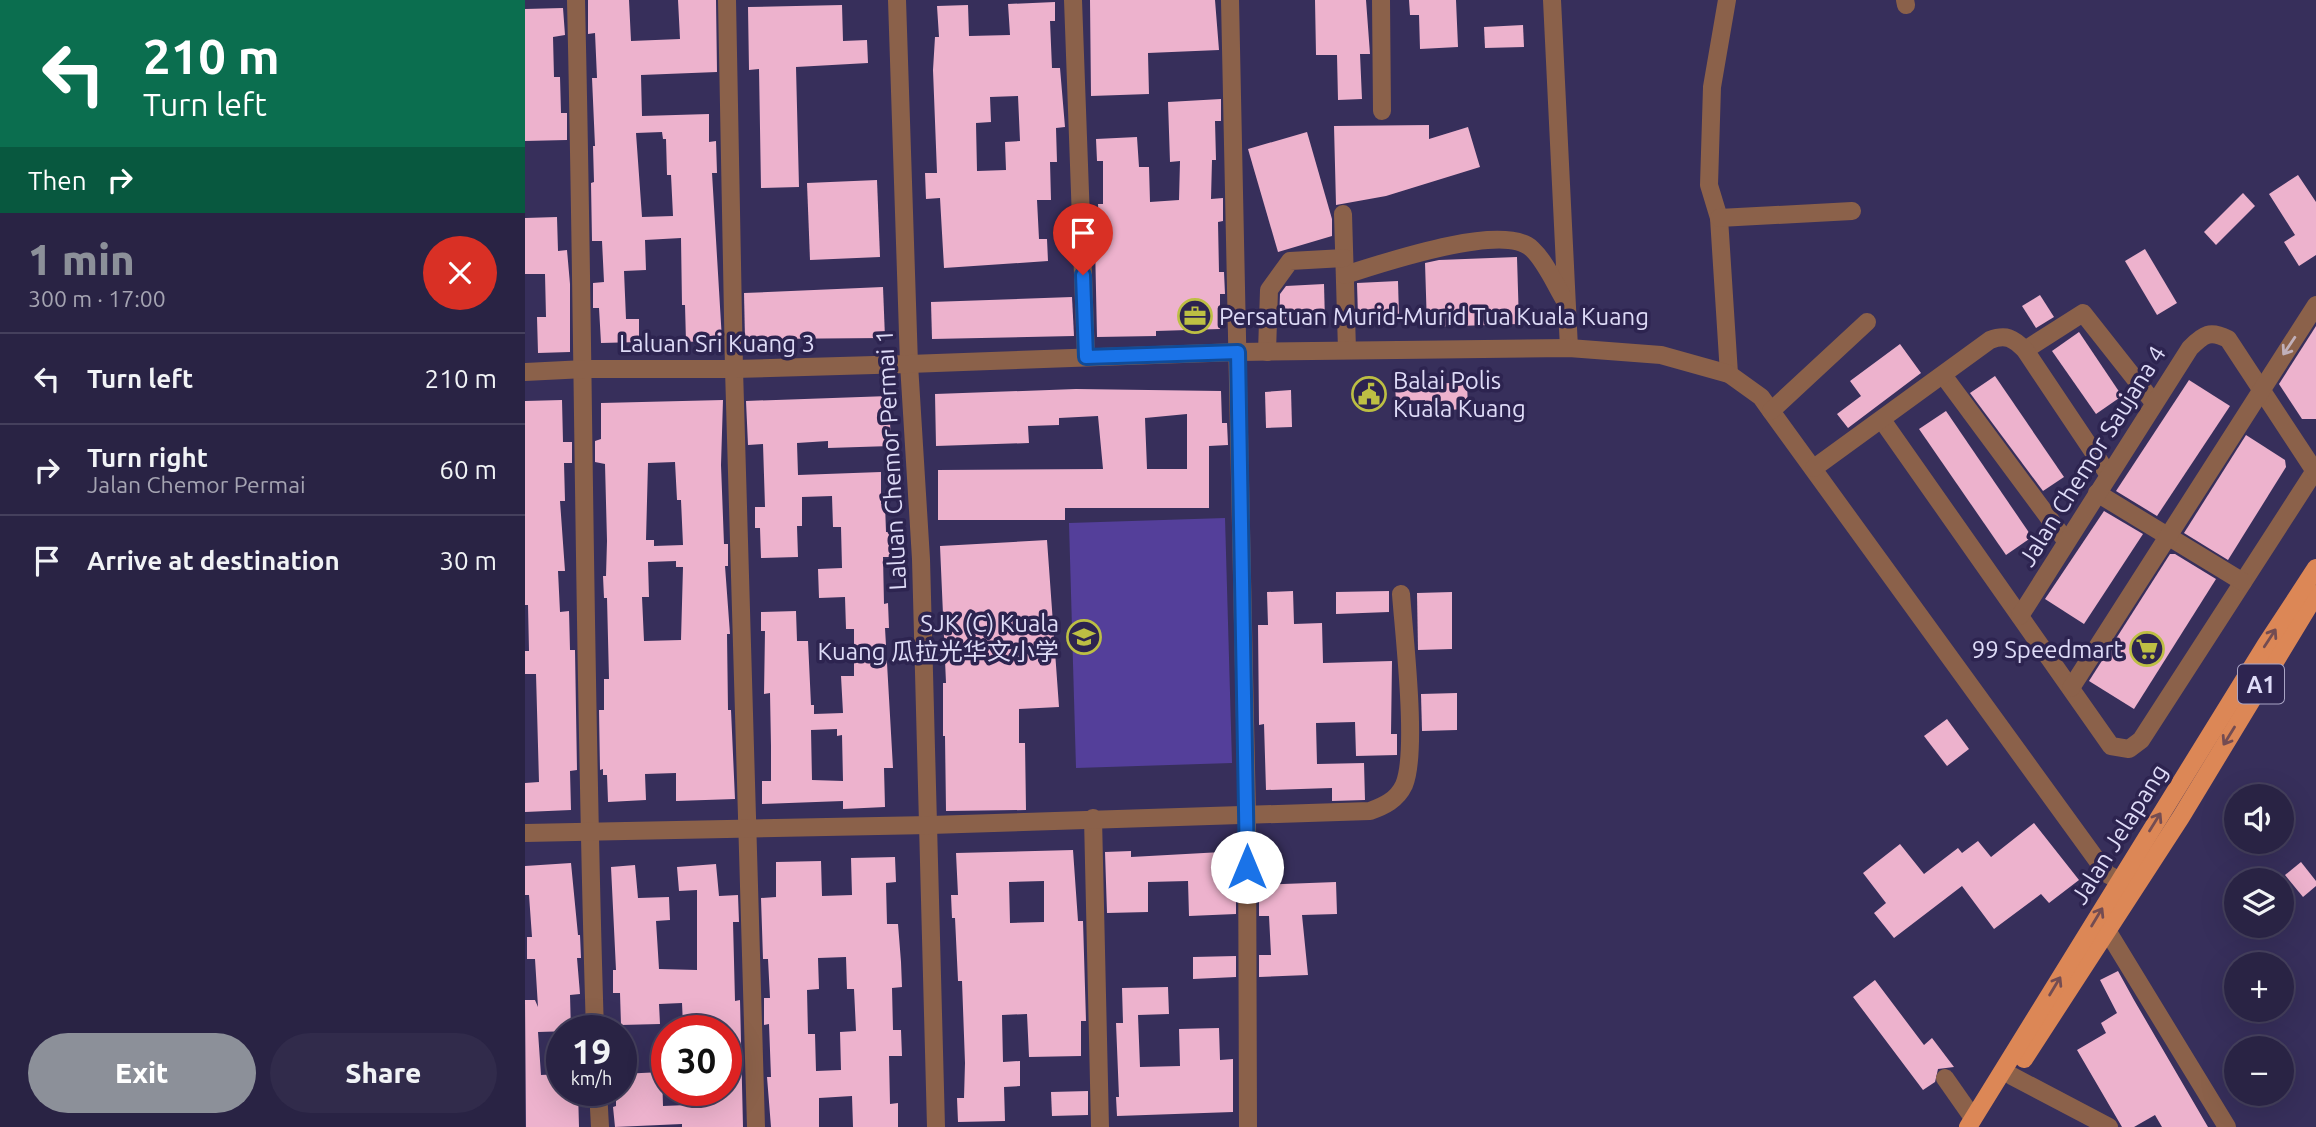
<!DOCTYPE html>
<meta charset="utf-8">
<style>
body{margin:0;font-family:Ubuntu,"Noto Sans SC",sans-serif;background:#312b4b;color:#f1f3f6;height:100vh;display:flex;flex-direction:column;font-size:26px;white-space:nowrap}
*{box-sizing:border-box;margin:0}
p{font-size:23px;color:#a5a4b2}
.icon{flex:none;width:38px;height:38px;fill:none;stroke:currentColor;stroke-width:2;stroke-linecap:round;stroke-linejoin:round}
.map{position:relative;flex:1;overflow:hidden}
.details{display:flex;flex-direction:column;background:#292344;width:525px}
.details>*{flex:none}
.hud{background:#0b6e4f;color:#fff;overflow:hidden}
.controls{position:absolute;left:1699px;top:784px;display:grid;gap:14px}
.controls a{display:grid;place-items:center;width:70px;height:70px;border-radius:50%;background:#292344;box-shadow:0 7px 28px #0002,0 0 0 2px #45405d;font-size:35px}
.speed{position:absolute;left:21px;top:1015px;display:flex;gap:14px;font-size:35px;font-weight:700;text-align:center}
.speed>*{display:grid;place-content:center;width:91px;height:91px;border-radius:50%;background:#292344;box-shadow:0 7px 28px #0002,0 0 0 2px #45405d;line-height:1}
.speed small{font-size:18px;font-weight:400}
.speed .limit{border:10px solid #d22;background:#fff;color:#111}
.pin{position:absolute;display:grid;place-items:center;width:60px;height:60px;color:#fff;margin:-72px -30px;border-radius:50% 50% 50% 0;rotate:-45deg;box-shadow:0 0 7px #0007}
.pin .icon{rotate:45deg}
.me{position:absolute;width:77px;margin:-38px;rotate:0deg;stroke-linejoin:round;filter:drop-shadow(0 0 5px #0008)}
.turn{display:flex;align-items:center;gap:24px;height:147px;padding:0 28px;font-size:32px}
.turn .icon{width:91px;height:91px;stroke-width:2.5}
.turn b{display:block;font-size:49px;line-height:60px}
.then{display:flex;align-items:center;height:66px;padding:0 28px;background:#0003;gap:14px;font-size:26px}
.round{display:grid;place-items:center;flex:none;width:74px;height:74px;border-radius:37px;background:#312b4b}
.overview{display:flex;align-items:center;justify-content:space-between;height:119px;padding:0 28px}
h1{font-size:42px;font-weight:800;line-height:52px;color:#8c9099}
.primary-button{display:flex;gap:14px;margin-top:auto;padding:14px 28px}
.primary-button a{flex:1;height:80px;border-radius:42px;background:#8c9099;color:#fff;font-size:28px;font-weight:800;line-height:80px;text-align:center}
.primary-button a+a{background:#312b4b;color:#f1f3f6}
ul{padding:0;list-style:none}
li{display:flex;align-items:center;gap:21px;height:91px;padding:0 28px;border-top:2px solid #45405d}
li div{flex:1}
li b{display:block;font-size:26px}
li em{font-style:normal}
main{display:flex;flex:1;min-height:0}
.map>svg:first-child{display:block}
</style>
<main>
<section class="details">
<div class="hud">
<div class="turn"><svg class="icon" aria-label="left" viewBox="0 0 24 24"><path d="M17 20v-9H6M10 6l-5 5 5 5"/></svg><div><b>210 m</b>Turn left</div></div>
<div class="then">Then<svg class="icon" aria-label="right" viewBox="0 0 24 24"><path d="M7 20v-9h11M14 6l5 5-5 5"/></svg></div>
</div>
<div class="overview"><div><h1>1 min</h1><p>300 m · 17:00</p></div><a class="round" style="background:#d93025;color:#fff"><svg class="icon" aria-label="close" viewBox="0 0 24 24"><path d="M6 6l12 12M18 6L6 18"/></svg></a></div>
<ul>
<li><svg class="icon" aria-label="left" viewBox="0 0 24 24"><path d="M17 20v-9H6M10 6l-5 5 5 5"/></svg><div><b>Turn left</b></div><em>210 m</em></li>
<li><svg class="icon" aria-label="right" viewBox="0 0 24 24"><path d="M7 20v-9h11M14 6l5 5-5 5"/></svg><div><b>Turn right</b><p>Jalan Chemor Permai</p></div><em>60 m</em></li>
<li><svg class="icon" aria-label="arrive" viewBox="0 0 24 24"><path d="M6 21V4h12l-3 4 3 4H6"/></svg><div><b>Arrive at destination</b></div><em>30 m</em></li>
</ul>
<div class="primary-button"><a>Exit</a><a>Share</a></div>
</section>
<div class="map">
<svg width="1791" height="1127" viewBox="0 0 1791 1127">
<rect width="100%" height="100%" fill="#372f5b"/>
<polygon fill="#543f9a" points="700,518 707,763 551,768 544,523"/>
<g fill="#edb2cd" fill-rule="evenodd">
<path d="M63 0H104L106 41 155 39 153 0H191L192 72 116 75 117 116 184 114V142L191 141 192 173H187L197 340 161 342 160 305H157L156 238 120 240 121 270 99 271 101 319H114V342L76 343 74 308H68V283L79 282 77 241H67L66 183 69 182 68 146H70L67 78H72L70 33 63 34ZM137 132 138 139H141L142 175H146L148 216 117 217 111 133Z"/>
<polygon points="565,0 690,0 694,50 623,53 624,94 566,96"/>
<polygon points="790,0 841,0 845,54 835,54 837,99 813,100 812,55 791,55"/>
<polygon points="884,0 931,0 933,47 895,49 894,15 885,15"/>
<path d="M530 2V21H525L527 68H535L540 127 531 128 532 162H525L526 200H512L514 239H522L523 261 419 268 415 198 401 199 400 173H412L408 70 410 37H414L412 6 443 5 444 36 485 35 483 4ZM493 96 495 141 480 142 481 170 452 171 451 123 466 122 465 97Z"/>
<polygon points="317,5 318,41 342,40 343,63 271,67 274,187 236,188 234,69 224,70 223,7"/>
<polygon points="38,8 40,35 28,37 29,77 35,77 36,113 42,113 42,140 0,141 0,9"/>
<polygon points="998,25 999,47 960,48 959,27"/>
<polygon points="696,99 696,121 690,121 691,160 687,160 686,199 698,198 698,221 693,222 694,272 699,272 700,294 695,294 695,329 631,331 631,336 572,337 570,243 575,243 573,204 578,204 578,161 572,161 571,139 612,137 614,167 624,167 625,202 654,200 655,161 645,162 643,102"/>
<polygon points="904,125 904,139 943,127 955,167 861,196 811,205 809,126"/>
<polygon points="782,132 807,219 807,236 753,252 723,149"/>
<polygon points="1773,175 1791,202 1791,255 1774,266 1759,242 1770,235 1744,194"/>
<polygon points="352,180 355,257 285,260 282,183"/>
<polygon points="1718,193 1730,206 1691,245 1679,232"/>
<polygon points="32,217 33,251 42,250 45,284 45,352 13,353 12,317 21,317 20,274 0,274 0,218"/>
<polygon points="1620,249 1652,303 1632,315 1600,261"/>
<polygon points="992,257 994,324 902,327 900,263 914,260"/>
<polygon points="873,281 874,316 833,317 832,283"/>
<polygon points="799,284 800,322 754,324 755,294 761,286"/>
<polygon points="358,287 360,338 220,339 219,293"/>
<polygon points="1515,295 1529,317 1511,328 1497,306"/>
<polygon points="547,297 549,336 407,339 406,302"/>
<polygon points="1791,326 1791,419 1777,419 1754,384"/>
<polygon points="1554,332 1597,396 1571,414 1527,351"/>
<polygon points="1375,344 1396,373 1323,428 1312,414 1336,396 1325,381"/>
<polygon points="1470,376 1539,477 1518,491 1445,393"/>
<polygon points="1664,380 1705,406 1632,516 1591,491"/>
<polygon points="942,382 943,409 901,411 900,400 871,401 870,386"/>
<path d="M551 389 696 391 697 423H702L703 445 684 446V508H540V520H413V470L578 469 573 416 534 418V425L503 426 504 443 411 446 410 394ZM662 414V469H622L620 418Z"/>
<polygon points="766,390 767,427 741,428 740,392"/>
<path d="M364 396 366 446 303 448V441L272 443 273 475 356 472V504H360L361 532H364L365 557H358L359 604 363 603 364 628H360L368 768H359L360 807 318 809V801L237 804V781H246V746L245 693 239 694 240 631H236V612L271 611 272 641H283L286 705H289V714L318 713 316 676H329V629H321L320 597 294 598 293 569 317 568 316 527H308L307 496 277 497V526H272L273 557 236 558 235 528H230V507H240L238 444 223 445 221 401ZM312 729V736L317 735 318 781 287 780 286 730Z"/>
<polygon points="37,400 38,442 47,442 47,463 39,463 40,501 35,501 40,571 33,571 35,612 44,611 45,650 50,650 52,770 45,771 46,810 0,812 0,783 14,782 11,674 0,674 0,651 4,651 3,605 0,605 0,401"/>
<path d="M198 400 196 465 199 544H203V566H200L205 634H202L203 710H206L210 799 151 801V773L120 774 121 800 83 802 82 775H78V769L75 770 74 710H79V679H84L82 598H79L78 576H81L82 541 80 464 70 462V441L76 439V403ZM150 462 152 500H156L158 545 129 546V540H121L123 463ZM151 561V567H158L156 640 119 641 117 597H124L123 562Z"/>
<polygon points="1421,411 1507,537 1481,555 1394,429"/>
<polygon points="1721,435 1760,460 1761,467 1703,560 1659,533"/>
<polygon points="1579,511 1618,534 1559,624 1520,599"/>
<polygon points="522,540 534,707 494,709 494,743 500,743 501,810 421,811 420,736 418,736 418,683 421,683 415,546"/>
<polygon points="1645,554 1650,554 1691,579 1609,709 1564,681"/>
<polygon points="768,591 769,624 797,623 798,663 867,661 866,734 872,734 872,755 831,756 830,722 791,723 792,764 839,763 840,800 807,801 807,788 741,790 739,724 734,725 733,625 743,625 742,592"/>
<polygon points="864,591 864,612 811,614 811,592"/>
<polygon points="927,592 927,649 893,650 892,593"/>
<polygon points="932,693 932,730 897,731 896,694"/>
<polygon points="1422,719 1444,749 1422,766 1399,736"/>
<polygon points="1509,823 1554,880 1524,903 1516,894 1469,929 1437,886 1369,938 1349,913 1361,903 1338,873 1375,844 1399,874 1433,848 1437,853 1453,841 1466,857"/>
<path d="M548 850 553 921H558L561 1021H556V1056L504 1057 502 1014 477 1015 478 1062 495 1061V1086L479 1087 480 1121 433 1122 432 1098H439L440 1063 437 981H433L430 918H427L426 895H433L431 853ZM519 881V922L485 923 484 882Z"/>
<polygon points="606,851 606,857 697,852 698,890 711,889 711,914 664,916 663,881 623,882 623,912 582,913 580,852"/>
<path d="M370 857 371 882 361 883 362 924H373L376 962 377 987 367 988 368 1030H376L377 1056H364L365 1104 373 1103V1127H328L327 1096 294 1098V1127H246L242 1077H246L244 1024 239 1025V998H245L243 959H238L236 898 251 897V862L296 861 297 896 327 895 326 858ZM321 957 322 989H329L331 1031 315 1032 316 1070 291 1071 290 1034H283L282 990 294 989 293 958Z"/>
<polygon points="1776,862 1791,881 1791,886 1778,897 1760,875"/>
<polygon points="46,863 53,935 55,935 56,958 52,958 55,994 45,995 46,1031 13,1032 16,1075 37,1074 37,1090 53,1090 54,1127 1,1127 0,1000 10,1000 13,1007 10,959 2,959 2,937 7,937 4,895 0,895 0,866"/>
<polygon points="191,864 194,896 213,895 214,922 208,922 209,961 210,1001 215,1000 218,1127 157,1127 157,1124 90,1127 88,1107 91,1106 91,1090 96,1090 96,1074 137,1072 138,1106 163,1105 162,1090 201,1090 201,1024 158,1025 157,1003 134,1004 135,1024 96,1025 95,993 88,993 88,970 91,970 86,867 110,865 113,898 144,897 145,920 131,921 134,969 172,970 172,890 154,891 152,867"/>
<polygon points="811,882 812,914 777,915 783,975 734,977 734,955 746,955 744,916 734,916 734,885"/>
<polygon points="711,956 711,977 668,979 668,957"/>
<polygon points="1593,971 1609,1000 1683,1127 1637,1127 1630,1115 1609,1127 1597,1127 1552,1050 1581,1033 1576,1023 1592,1013 1575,980"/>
<polygon points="1350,980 1399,1045 1407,1038 1429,1067 1413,1069 1410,1082 1398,1090 1328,997"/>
<polygon points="643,987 644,1014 613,1015 615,1067 655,1066 654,1029 694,1028 695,1060 708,1059 708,1112 592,1116 591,1097 594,1097 591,1023 598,1023 597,988"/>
<polygon points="563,1091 563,1115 527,1116 526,1092"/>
</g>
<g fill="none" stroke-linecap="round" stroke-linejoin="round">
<g stroke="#8b614a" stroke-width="18">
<path d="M51 0C59 344 59 687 70 1031"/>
<polyline points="202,0 209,369 231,1127"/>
<polyline points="372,0 384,364 396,559 411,1127"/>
<polyline points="548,0 561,357"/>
<polyline points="705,0 722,816 723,1127"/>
<polyline points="856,0 857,111"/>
<polyline points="1027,0 1044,348"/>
<polyline points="1202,0 1187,87 1184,185 1194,218 1204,374"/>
<polyline points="1380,0 1381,5"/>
<polyline points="818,214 822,350"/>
<polyline points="1194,218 1327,211"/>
<path d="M820 275C855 264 979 221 1007 249 1020 261 1030 284 1039 299"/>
<polyline points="1500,350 1558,313 1629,403"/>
<polyline points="742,352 744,290 765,261 819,258"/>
<polyline points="0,372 60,369 209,369 384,364 714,352 1044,348 1136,355 1204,374 1236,397 1246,411 1582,874 1607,887"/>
<polyline points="1418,375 1541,541"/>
<polyline points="1246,411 1342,322"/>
<polyline points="1357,420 1586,746 1604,749 1616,740 1791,469"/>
<path d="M1289 468 1465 340C1481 334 1488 338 1500 350L1583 474"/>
<polyline points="1572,493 1718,582"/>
<path d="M1495 616 1665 348C1679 334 1685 330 1703 339L1791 473"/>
<polyline points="1546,688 1791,305"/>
<polyline points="568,818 575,1127"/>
<path d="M0 833 405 825 845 811C859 806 872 800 879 785 893 752 879 635 876 594"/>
<polyline points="1583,932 1702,1127"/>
<polyline points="1487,1076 1584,1127"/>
<polyline points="1420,1078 1448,1118"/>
<polyline points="73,1090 75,1127"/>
</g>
<g stroke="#dc8756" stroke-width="18">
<polyline points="1499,1059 1656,817 1791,594"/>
<polyline points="1443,1127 1740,646 1791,568"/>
</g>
</g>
<defs><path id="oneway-shaft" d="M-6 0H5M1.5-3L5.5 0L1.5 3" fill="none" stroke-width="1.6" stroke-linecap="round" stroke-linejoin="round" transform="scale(1.75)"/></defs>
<use stroke="#c1b0ba" href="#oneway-shaft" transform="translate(1764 346) rotate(124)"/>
<g stroke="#734c52">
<use href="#oneway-shaft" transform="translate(1745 638) rotate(-57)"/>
<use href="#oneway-shaft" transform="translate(1704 736) rotate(122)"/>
<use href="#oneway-shaft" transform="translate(1630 822) rotate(-58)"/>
<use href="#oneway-shaft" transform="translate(1572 917) rotate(-59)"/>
<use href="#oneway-shaft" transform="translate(1530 986) rotate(-59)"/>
</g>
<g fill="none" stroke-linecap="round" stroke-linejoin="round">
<g stroke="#114b97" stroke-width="18">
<polyline id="route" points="558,275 561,357 713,352 722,867"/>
</g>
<use href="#route" stroke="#1a73e8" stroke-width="12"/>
</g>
<defs>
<g id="office-ring" transform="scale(1.75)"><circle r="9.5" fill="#2d2450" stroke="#bdbf43" stroke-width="1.5"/><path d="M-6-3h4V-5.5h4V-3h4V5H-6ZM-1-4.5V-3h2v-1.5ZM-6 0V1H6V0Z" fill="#bdbf43"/></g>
<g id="civic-ring" transform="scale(1.75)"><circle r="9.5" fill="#2d2450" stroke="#bdbf43" stroke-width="1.5"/><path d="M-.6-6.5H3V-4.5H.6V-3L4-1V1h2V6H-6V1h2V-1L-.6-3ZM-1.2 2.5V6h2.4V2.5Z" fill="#bdbf43"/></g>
<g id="school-ring" transform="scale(1.75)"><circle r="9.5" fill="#2d2450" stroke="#bdbf43" stroke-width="1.5"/><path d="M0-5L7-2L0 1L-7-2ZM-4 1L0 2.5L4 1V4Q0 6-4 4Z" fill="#bdbf43"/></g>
<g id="supermarket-ring" transform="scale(1.75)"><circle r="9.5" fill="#2d2450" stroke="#bdbf43" stroke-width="1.5"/><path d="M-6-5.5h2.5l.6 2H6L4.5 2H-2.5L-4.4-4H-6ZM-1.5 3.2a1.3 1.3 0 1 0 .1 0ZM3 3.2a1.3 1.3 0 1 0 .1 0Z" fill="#bdbf43"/></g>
</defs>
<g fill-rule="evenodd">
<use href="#office-ring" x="670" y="316"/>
<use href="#civic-ring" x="844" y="394"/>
<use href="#school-ring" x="559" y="637"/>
<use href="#supermarket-ring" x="1622" y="649"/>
</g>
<g text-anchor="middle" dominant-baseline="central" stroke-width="7" stroke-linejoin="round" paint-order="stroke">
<rect fill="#2d2450" stroke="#a9a4c5" stroke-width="2" x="1713" y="664.5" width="46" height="39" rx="5"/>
<g font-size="23" font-weight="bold" fill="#dedbf7">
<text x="1736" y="684">A1</text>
</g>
<g font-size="24" fill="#dedbf7" stroke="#2d2450" text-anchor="start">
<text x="694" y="316">Persatuan Murid-Murid Tua Kuala Kuang</text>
<text x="868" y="380">Balai Polis<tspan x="868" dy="28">Kuala Kuang</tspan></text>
<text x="534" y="623" text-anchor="end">SJK (C) Kuala<tspan x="534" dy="28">Kuang 瓜拉光华文小学</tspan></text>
<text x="1598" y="649" text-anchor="end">99 Speedmart</text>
</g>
<g font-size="24" fill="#dedbf7" stroke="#2d2450">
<text x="192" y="343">Laluan Sri Kuang 3</text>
<text transform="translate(1567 456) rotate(-58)">Jalan Chemor Saujana 4</text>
<text transform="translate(366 460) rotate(-93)">Laluan Chemor Permai 1</text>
<text transform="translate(1594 834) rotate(-58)">Jalan Jelapang</text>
</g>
</g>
</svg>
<div class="controls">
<a><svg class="icon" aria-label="sound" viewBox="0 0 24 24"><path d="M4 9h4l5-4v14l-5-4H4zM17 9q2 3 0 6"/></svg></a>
<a><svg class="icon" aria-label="layers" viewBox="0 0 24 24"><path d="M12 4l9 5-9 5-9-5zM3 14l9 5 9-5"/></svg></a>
<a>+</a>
<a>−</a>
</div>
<div class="speed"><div>19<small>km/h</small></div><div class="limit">30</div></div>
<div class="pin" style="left:558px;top:275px;background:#d93025"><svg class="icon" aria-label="arrive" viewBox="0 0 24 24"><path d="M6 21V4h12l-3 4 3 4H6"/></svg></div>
<svg class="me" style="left:722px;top:867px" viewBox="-20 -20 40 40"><circle r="19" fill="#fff"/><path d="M0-13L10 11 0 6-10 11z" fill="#1a73e8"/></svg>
</div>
</main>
